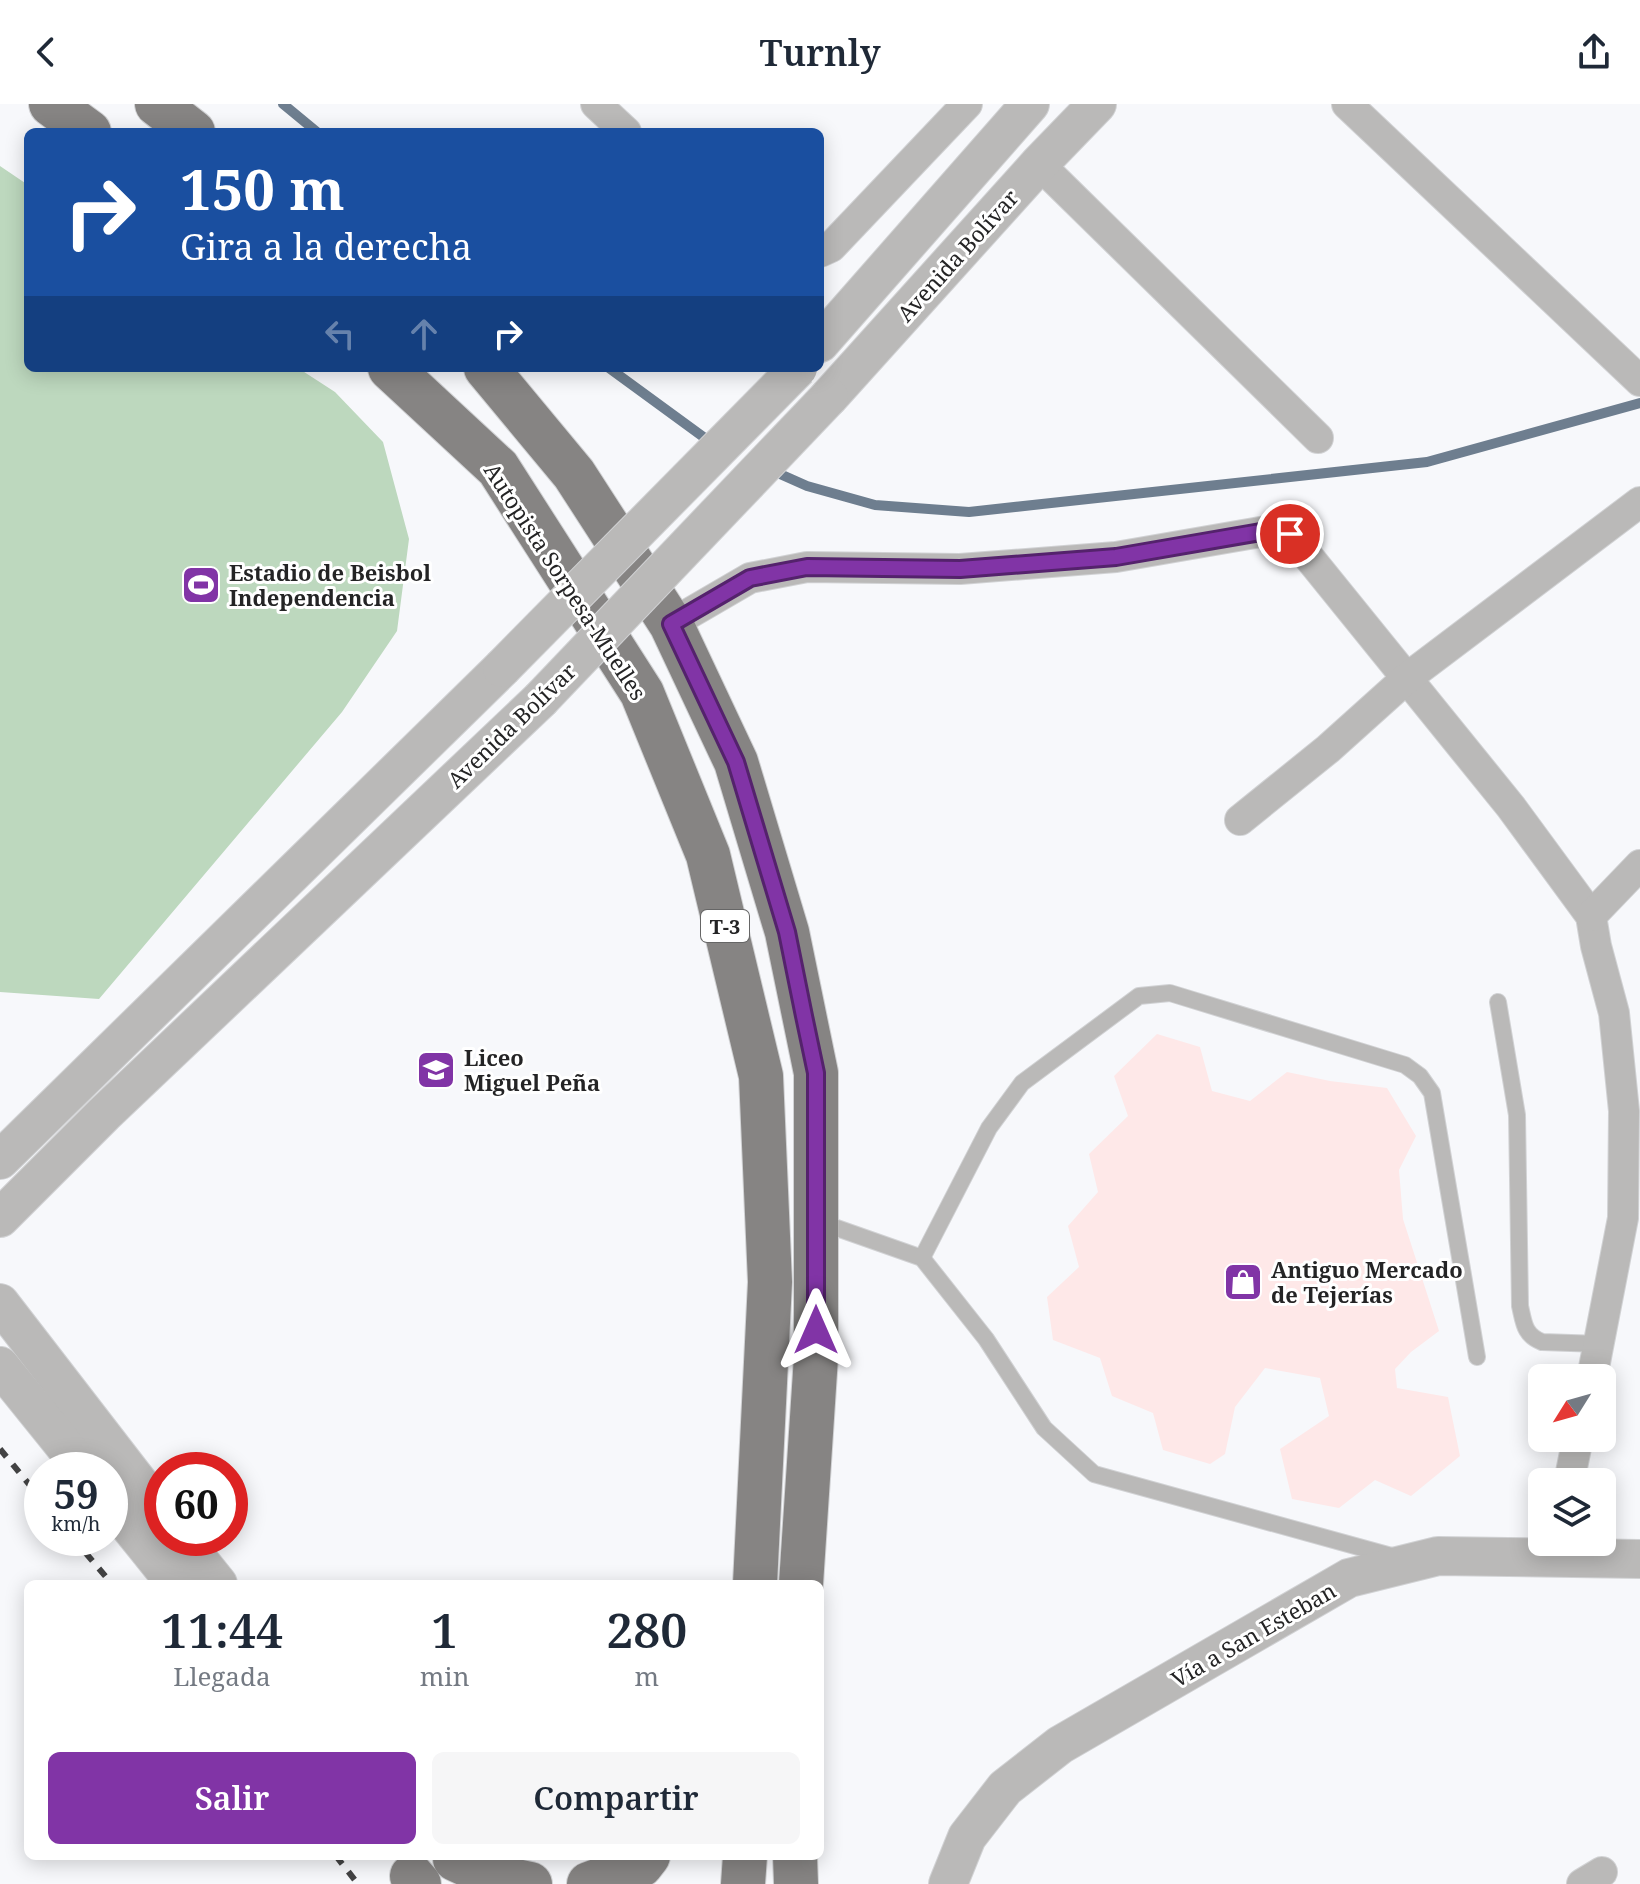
<!DOCTYPE html>
<html lang="es">
<meta charset="utf-8">
<style>
body{margin:0;font-family:"Noto Serif",serif;background:#f6f6f7;color:#1f2937;height:100vh;display:flex;flex-direction:column;font-size:30px;white-space:nowrap}
*{box-sizing:border-box;margin:0}
p{font-size:26px;color:#747a83}
.icon{flex:none;width:44px;height:44px;fill:none;stroke:currentColor;stroke-width:2;stroke-linecap:round;stroke-linejoin:round}
.map{position:relative;flex:1;overflow:hidden}
.sheet{position:absolute;left:24px;top:1476px;width:800px;height:280px;display:flex;flex-direction:column;background:#fff;border-radius:12px;box-shadow:0 4px 20px #0003}
.sheet>*{flex:none}
.hud{position:absolute;left:24px;top:24px;width:800px;height:244px;border-radius:12px;box-shadow:0 4px 20px #0003;background:#1a4fa0;color:#fff;overflow:hidden}
.needle{width:52px;rotate:233deg}
.buttons{position:absolute;left:1528px;top:1260px;display:grid;gap:16px}
.buttons a{display:grid;place-items:center;width:88px;height:88px;border-radius:12px;background:#fff;box-shadow:0 4px 20px #0003;font-size:40px}
.speed{position:absolute;left:24px;top:1348px;display:flex;gap:16px;font-size:40px;font-weight:700;text-align:center}
.speed>*{display:grid;place-content:center;width:104px;height:104px;border-radius:50%;background:#fff;box-shadow:0 4px 20px #0003;line-height:1}
.speed small{font-size:20px;font-weight:400}
.speed .limit{border:12px solid #d22;background:#fff;color:#111}
.pin{position:absolute;display:grid;place-items:center;width:68px;height:68px;color:#fff;margin:-34px;border:4px solid #fff;border-radius:50%;box-shadow:0 2px 8px #0007}
.me{position:absolute;width:88px;margin:-44px;rotate:0deg;stroke-linejoin:round;filter:drop-shadow(0 0 6px #0008)}
.turn{display:flex;align-items:center;gap:28px;height:168px;padding:0 24px;font-size:36px}
.turn .icon{width:104px;height:104px;stroke-width:2.5}
.turn b{display:block;font-size:56px;line-height:68px}
.lanes{display:flex;align-items:center;height:76px;padding:0 24px;background:#0003;justify-content:center;gap:40px;direction:ltr}
.lanes .off{opacity:.35}
.eta{display:flex;justify-content:space-evenly;align-items:center;height:136px;text-align:center}
.eta b{font-size:48px;font-weight:600;line-height:56px}
.cta{display:flex;gap:16px;margin-top:auto;padding:16px 24px}
.cta a{flex:1;height:92px;border-radius:12px;background:#8134a6;color:#fff;font-size:32px;font-weight:600;line-height:92px;text-align:center}
.cta a+a{background:#f6f6f7;color:#1f2937}
header{display:flex;justify-content:space-between;align-items:center;height:104px;padding:0 24px;background:#fff;font-size:36px;font-weight:600}
.map>svg:first-child{display:block}
</style>
<header><svg class="icon" aria-label="back" viewBox="0 0 24 24"><path d="M15 5l-7 7 7 7"/></svg>Turnly<svg class="icon" aria-label="share" viewBox="0 0 24 24"><path d="M12 15V3M7 8l5-5 5 5M5 13v7h14v-7"/></svg></header>
<div class="map">
<svg width="1640" height="1780" viewBox="0 0 1640 1780">
<rect width="100%" height="100%" fill="#f7f8fb"/>
<polygon fill="#fee8e8" points="1157,930 1200,943 1212,987 1250,997 1287,968 1330,977 1387,984 1416,1032 1399,1066 1403,1115 1439,1227 1411,1248 1395,1265 1397,1284 1448,1293 1460,1352 1411,1392 1375,1376 1339,1404 1292,1395 1280,1345 1329,1312 1320,1274 1265,1264 1235,1303 1225,1350 1210,1360 1163,1346 1153,1309 1112,1292 1100,1254 1053,1236 1047,1193 1079,1163 1068,1122 1098,1088 1089,1050 1128,1012 1114,972"/>
<polygon fill="#bdd8be" points="0,62 28,81 28,264 298,264 335,288 383,338 409,435 397,527 342,608 99,895 0,888"/>
<g fill="none" stroke-linecap="round" stroke-linejoin="round">
<g stroke="#6e7e8f" stroke-width="10">
<polyline points="283,0 317,28"/>
<polyline points="609,264 713,340"/>
<polyline points="771,366 807,382 875,401 969,408 1427,358 1640,299"/>
</g>
<g stroke="#d1d2d4" stroke-width="18">
<g id="service">
<path d="M1498 898 1517 1011 1520 1202C1524 1219 1524 1231 1542 1238L1600 1240"/>
<polyline points="817,1117 922,1154 986,1235 1044,1324 1094,1370 1395,1453"/>
<polyline points="922,1154 989,1024 1022,979 1139,892 1170,889 1405,961 1420,972 1432,989 1477,1253"/>
</g>
</g>
<g stroke="#d1d2d4" stroke-width="32">
<g id="minor">
<polyline points="596,0 626,28"/>
<polyline points="1347,0 1640,277"/>
<polyline points="1039,60 1318,334"/>
<polyline points="820,148 831,143 967,0"/>
<polyline points="671,520 750,474 807,463 960,465 1116,453 1272,426 1290,430 1511,703 1591,812 1596,842 1614,909 1624,1007 1623,1114 1592,1274"/>
<polyline points="1240,716 1328,645 1407,574 1640,398"/>
<polyline points="1591,812 1640,761"/>
<polyline points="1569,1378 1578,1334"/>
<polyline points="1582,1780 1602,1768"/>
</g>
</g>
<g stroke="#d1d2d4" stroke-width="40">
<g id="tertiary">
<polyline points="820,239 1030,0"/>
<polyline points="829,293 1039,60 1097,0"/>
<polyline points="0,1056 502,564"/>
<polyline points="0,1114 104,1010 540,596"/>
<polyline points="0,1199 162,1409"/>
<polyline points="0,1262 84,1366"/>
<polyline points="110,1398 176,1480"/>
<polyline points="181,1434 218,1480"/>
<polyline points="948,1780 967,1733 1005,1684 1060,1641 1349,1474 1438,1452 1640,1455"/>
</g>
</g>
<g stroke="#d1d2d4" stroke-width="46">
<g id="primary">
<polyline points="51,0 89,28"/>
<polyline points="157,0 193,28"/>
<polyline points="390,264 498,364 642,589 708,751 761,972 770,1178 755,1480"/>
<polyline points="486,264 574,370 671,520 736,658 787,828 816,969 816,1253 801,1480"/>
<polyline points="795,1752 796,1780"/>
<polyline points="455,1755 489,1771 530,1780"/>
<polyline points="412,1772 419,1780"/>
<polyline points="589,1780 641,1761 648,1752"/>
<polyline points="743,1780 745,1752"/>
</g>
</g>
<use href="#service" stroke="#bab9b8" stroke-width="16"/>
<use href="#minor" stroke="#bab9b8" stroke-width="30"/>
<use href="#tertiary" stroke="#bab9b8" stroke-width="38"/>
<use href="#primary" stroke="#868483" stroke-width="44"/>
<g stroke="#434344" stroke-width="6" stroke-dasharray="10 10" stroke-linecap="butt">
<polyline points="0,1345 42,1396"/>
<polyline points="73,1434 112,1480"/>
<polyline points="336,1752 358,1780"/>
</g>
<g stroke="#d1d2d4" stroke-width="40" stroke-linecap="butt">
<g id="tertiary-bridge">
<polyline points="502,564 798,264"/>
<polyline points="540,596 829,293"/>
</g>
</g>
<use href="#tertiary-bridge" stroke="#bab9b8" stroke-width="38"/>
</g>
<g fill="none" stroke-linecap="round" stroke-linejoin="round">
<g stroke="#54226c" stroke-width="20">
<polyline id="route" points="816,1226 816,969 804,912 787,828 736,658 671,520 750,474 807,463 960,465 1116,453 1272,426 1290,430"/>
</g>
<use href="#route" stroke="#8134a6" stroke-width="14"/>
</g>
<defs>
<g id="stadium-square" transform="scale(2)"><rect x="-9" y="-9" width="18" height="18" rx="4" fill="#8134a6" stroke="#fff"/><path d="M0-5a6.5 5 0 1 0 0 10a6.5 5 0 1 0 0-10ZM-3.5-1.8h7v3.6h-7Z" fill="#fff"/></g>
<g id="school-square" transform="scale(2)"><rect x="-9" y="-9" width="18" height="18" rx="4" fill="#8134a6" stroke="#fff"/><path d="M0-5L7-2L0 1L-7-2ZM-4 1L0 2.5L4 1V4Q0 6-4 4Z" fill="#fff"/></g>
<g id="shop-square" transform="scale(2)"><rect x="-9" y="-9" width="18" height="18" rx="4" fill="#8134a6" stroke="#fff"/><path d="M-5-2.5h2.3a2.7 3.5 0 0 1 5.4 0H5L5.5 6h-11ZM-1.5-2.5h3a1.5 2.3 0 0 0-3 0Z" fill="#fff"/></g>
</defs>
<g fill-rule="evenodd">
<use href="#stadium-square" x="201" y="481"/>
<use href="#school-square" x="436" y="966"/>
<use href="#shop-square" x="1243" y="1178"/>
</g>
<g text-anchor="middle" dominant-baseline="central" stroke-width="6" stroke-linejoin="round" paint-order="stroke">
<rect fill="#fff" stroke="#666" stroke-width="2" x="701" y="806" width="48" height="32" rx="6"/>
<g font-size="20" font-weight="bold" fill="#242425">
<text x="725" y="822">T-3</text>
</g>
<g font-size="22" fill="#242425" stroke="#fff">
<text transform="translate(957 151) rotate(-48)">Avenida Bolívar</text>
<text transform="translate(566 477) rotate(57)">Autopista Sorpesa-Muelles</text>
<text transform="translate(511 621) rotate(-44)">Avenida Bolívar</text>
<text transform="translate(1253 1530) rotate(-30)">Vía a San Esteban</text>
</g>
<g font-size="22" font-weight="bold" fill="#242425" stroke="#fff" text-anchor="start">
<text x="229" y="468">Estadio de Beisbol<tspan x="229" dy="25">Independencia</tspan></text>
<text x="464" y="953">Liceo<tspan x="464" dy="25">Miguel Peña</tspan></text>
<text x="1271" y="1165">Antiguo Mercado<tspan x="1271" dy="25">de Tejerías</tspan></text>
</g>
</g>
</svg>
<div class="buttons">
<a><svg class="needle" viewBox="-14 -14 28 28"><path d="M0-13l5 13h-10z" fill="#e53935"/><path d="M0 13l5-13h-10z" fill="#747a83"/></svg></a>
<a><svg class="icon" aria-label="layers" viewBox="0 0 24 24"><path d="M12 4l9 5-9 5-9-5zM3 14l9 5 9-5"/></svg></a>
</div>
<div class="speed"><div>59<small>km/h</small></div><div class="limit">60</div></div>
<div class="pin" style="left:1290px;top:430px;background:#d93025"><svg class="icon" aria-label="arrive" viewBox="0 0 24 24"><path d="M6 21V4h12l-3 4 3 4H6"/></svg></div>
<svg class="me" style="left:816px;top:1226px" viewBox="-20 -20 40 40"><path d="M0-17L14 15 0 8-14 15z" fill="#8134a6" stroke="#fff" stroke-width="4"/></svg>
<div class="hud">
<div class="turn"><svg class="icon" aria-label="right" viewBox="0 0 24 24"><path d="M7 20v-9h11M14 6l5 5-5 5"/></svg><div><b>150 m</b>Gira a la derecha</div></div>
<div class="lanes"><svg class="icon off" aria-label="left" viewBox="0 0 24 24"><path d="M17 20v-9H6M10 6l-5 5 5 5"/></svg><svg class="icon off" aria-label="ahead" viewBox="0 0 24 24"><path d="M12 20V5M6 11l6-6 6 6"/></svg><svg class="icon" aria-label="right" viewBox="0 0 24 24"><path d="M7 20v-9h11M14 6l5 5-5 5"/></svg></div>
</div>
<section class="sheet">
<div class="eta">
<div><b>11:44</b><p>Llegada</p></div>
<div><b>1</b><p>min</p></div>
<div><b>280</b><p>m</p></div>
</div>
<div class="cta"><a>Salir</a><a>Compartir</a></div>
</section>
</div>
